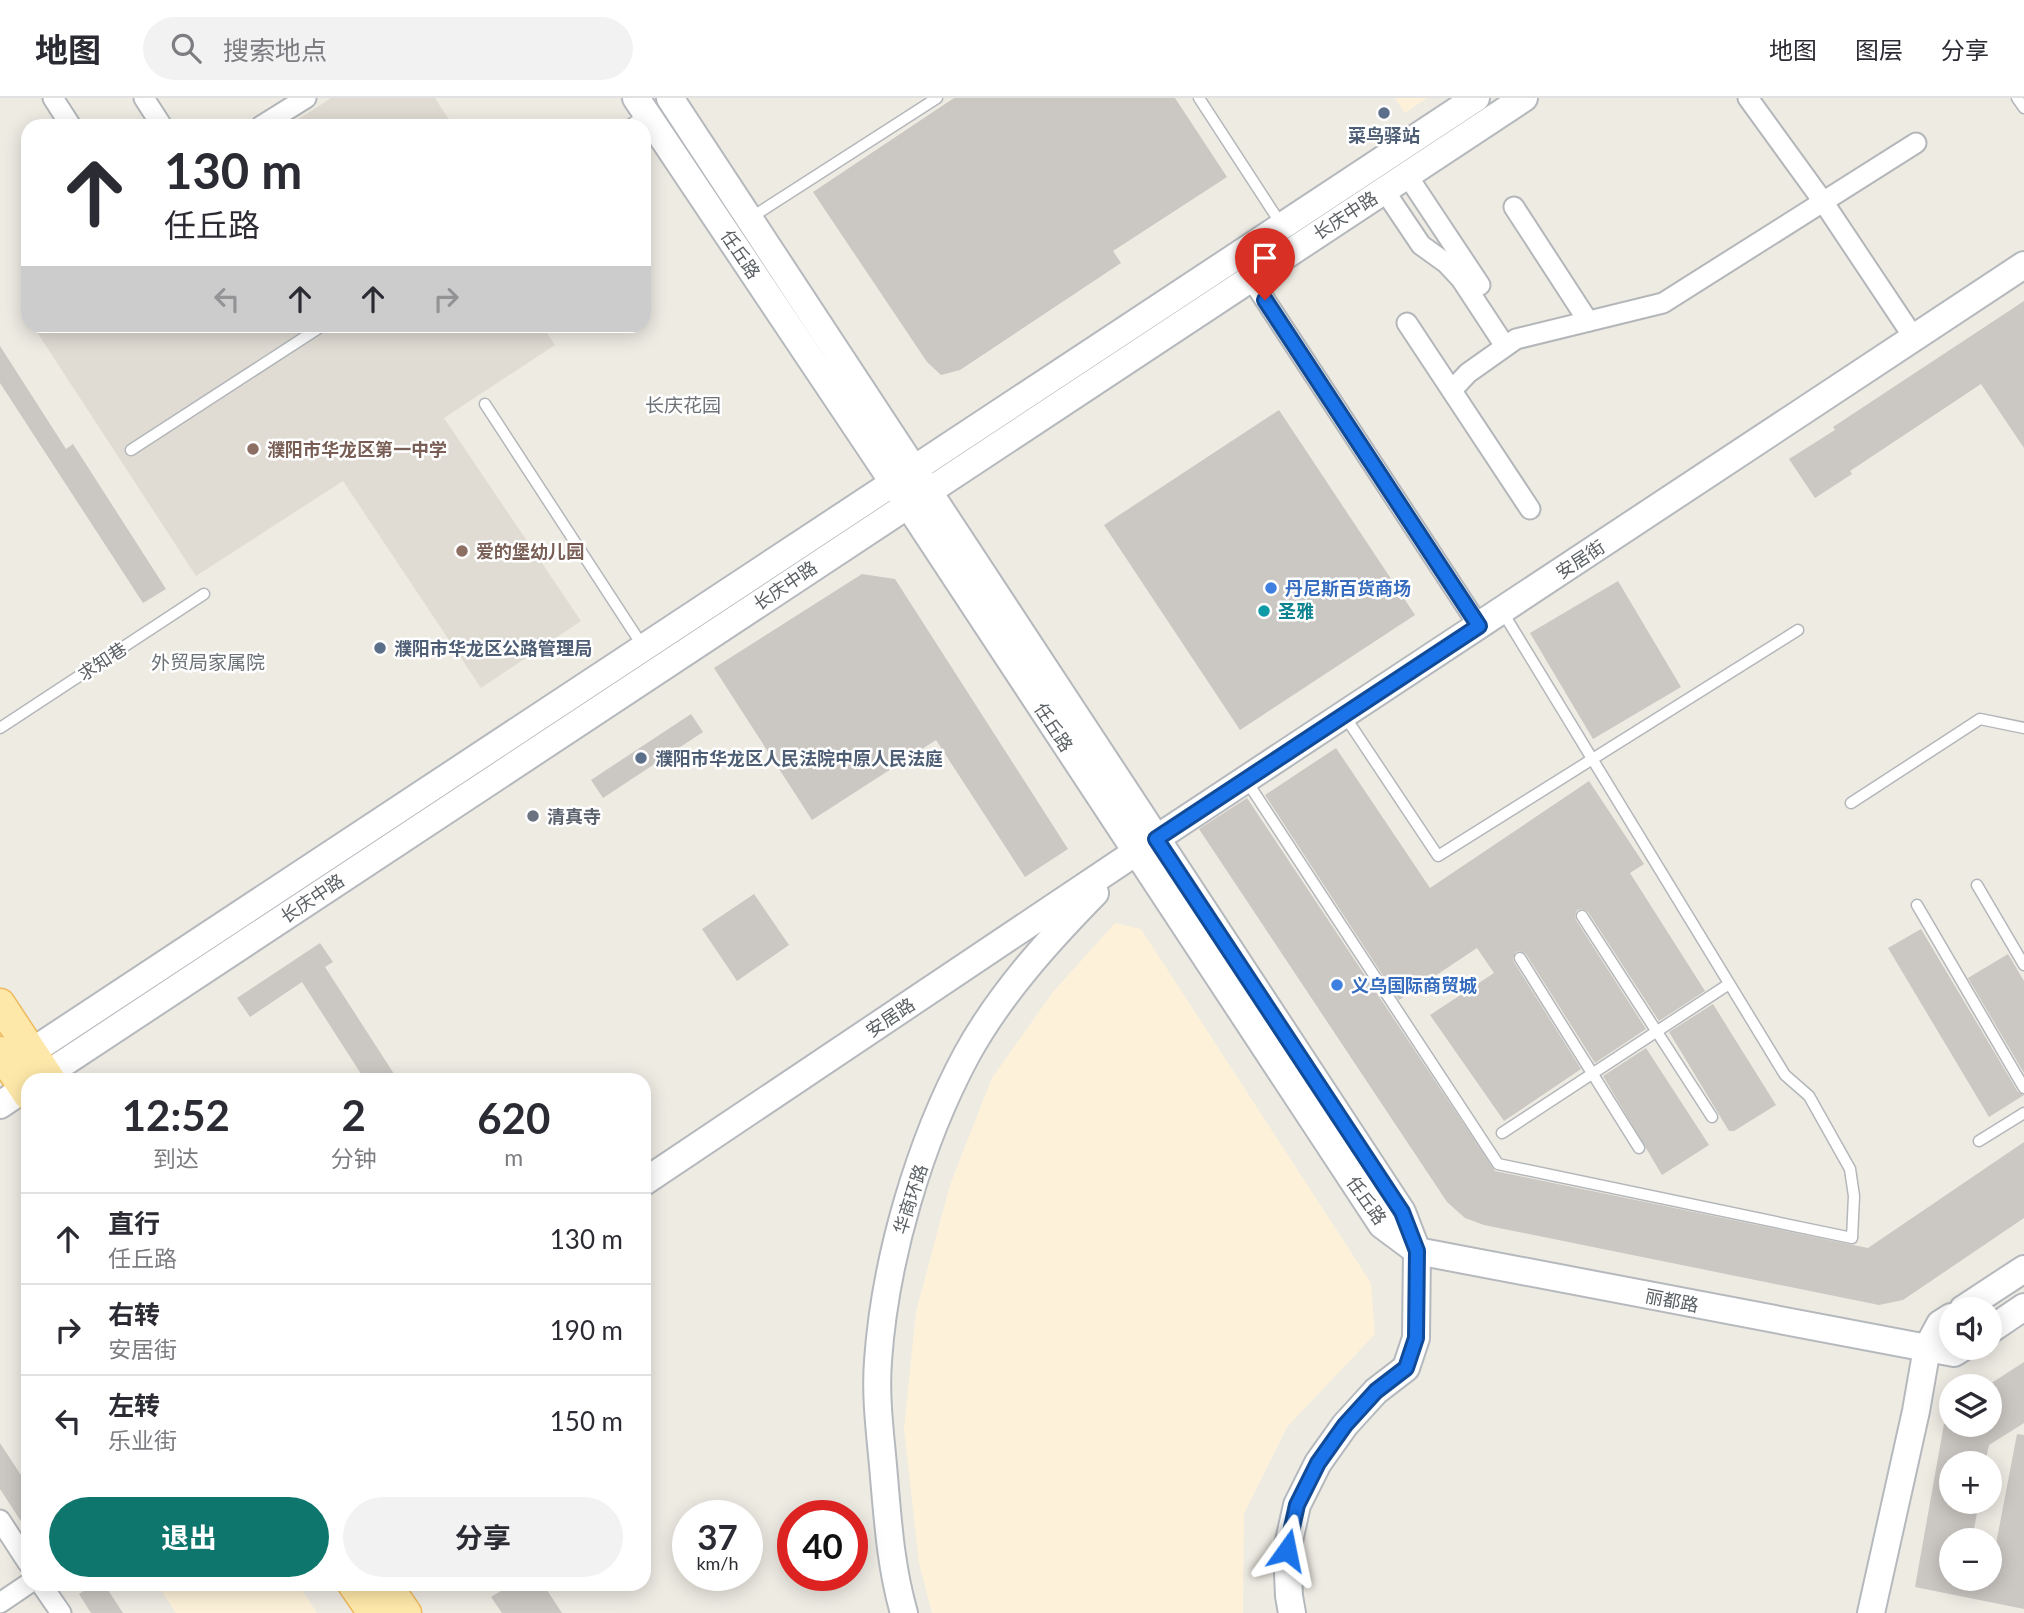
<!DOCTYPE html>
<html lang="zh">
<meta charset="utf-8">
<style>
body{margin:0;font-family:Lato,"Noto Sans SC",sans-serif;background:#f2f2f3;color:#2b2b33;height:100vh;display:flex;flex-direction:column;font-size:26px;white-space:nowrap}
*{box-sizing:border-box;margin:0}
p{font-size:23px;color:#7c7c81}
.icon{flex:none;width:38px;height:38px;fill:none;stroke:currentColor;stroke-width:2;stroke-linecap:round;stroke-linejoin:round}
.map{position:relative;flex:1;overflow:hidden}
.sheet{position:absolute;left:21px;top:975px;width:630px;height:518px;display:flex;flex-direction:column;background:#fff;border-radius:21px;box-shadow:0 4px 18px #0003}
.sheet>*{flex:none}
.guide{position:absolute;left:21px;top:21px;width:630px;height:214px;border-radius:21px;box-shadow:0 4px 18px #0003;background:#fff;color:#2b2b33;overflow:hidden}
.buttons{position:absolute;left:1939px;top:1199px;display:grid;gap:14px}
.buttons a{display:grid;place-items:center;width:63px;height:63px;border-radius:50%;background:#fff;box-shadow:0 4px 18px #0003;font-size:35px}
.speed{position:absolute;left:672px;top:1402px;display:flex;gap:14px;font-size:35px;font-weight:700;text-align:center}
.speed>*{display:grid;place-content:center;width:91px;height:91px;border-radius:50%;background:#fff;box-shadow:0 4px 18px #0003;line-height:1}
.speed small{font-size:18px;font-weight:400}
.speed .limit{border:10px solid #d22;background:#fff;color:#111}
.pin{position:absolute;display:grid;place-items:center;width:60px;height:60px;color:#fff;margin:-72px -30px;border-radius:50% 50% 50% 0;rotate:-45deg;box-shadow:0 0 7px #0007}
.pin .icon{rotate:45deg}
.me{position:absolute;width:77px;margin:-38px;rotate:12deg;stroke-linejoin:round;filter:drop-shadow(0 0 5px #0008)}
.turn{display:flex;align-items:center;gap:24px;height:147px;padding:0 28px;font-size:32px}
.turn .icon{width:91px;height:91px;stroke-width:2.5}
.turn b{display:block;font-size:49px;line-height:60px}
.lanes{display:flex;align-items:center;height:66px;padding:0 28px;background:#0003;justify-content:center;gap:35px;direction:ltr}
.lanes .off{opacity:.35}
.eta{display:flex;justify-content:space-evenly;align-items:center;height:119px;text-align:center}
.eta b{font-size:42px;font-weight:700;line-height:49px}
.button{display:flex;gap:14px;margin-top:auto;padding:14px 28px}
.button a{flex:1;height:80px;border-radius:42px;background:#0f766e;color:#fff;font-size:28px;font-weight:700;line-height:80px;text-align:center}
.button a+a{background:#f2f2f3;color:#2b2b33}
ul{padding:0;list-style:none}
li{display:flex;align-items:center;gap:21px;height:91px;padding:0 28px;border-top:2px solid #e1e1e2}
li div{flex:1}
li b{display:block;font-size:26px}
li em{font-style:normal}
header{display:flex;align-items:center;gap:42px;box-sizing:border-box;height:98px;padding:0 35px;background:#fff;border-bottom:2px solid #e1e1e2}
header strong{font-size:33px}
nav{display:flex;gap:38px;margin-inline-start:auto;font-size:24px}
.search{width:490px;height:63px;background:#f2f2f3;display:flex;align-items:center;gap:18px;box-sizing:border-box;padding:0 24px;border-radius:38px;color:#7c7c81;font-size:26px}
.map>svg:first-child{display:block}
</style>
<header>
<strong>地图</strong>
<div class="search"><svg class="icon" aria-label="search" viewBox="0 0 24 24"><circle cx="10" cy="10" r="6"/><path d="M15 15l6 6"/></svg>搜索地点</div>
<nav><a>地图</a><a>图层</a><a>分享</a></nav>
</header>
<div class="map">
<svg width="2024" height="1515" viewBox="0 0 2024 1515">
<rect width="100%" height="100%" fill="#eeebe3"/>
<g fill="#fdf2d9">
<polygon points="1395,0 1427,0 1405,15"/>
<polygon points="1115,825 1141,831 1371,1185 1375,1236 1287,1329 1244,1416 1243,1515 932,1515 919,1465 904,1331 916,1214 950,1087 992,980 1053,894"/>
<polygon points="157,1486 298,1486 317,1515 176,1515"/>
</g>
<g fill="#e0dcd4">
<polygon points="331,0 435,0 453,28 288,28"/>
<polygon points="33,228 542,228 555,247 444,320 581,523 481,590 343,383 196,478"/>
</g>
<g fill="#cbc7c3">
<polygon points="954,0 1175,0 1227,79 1113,153 1121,165 960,272 941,277 927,264 813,94"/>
<polygon points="2024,203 2024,350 1981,286 1850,373 1852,376 1815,400 1789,361 1835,332 1833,329"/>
<polygon points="0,248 66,351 73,346 166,491 143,505 0,285"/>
<polygon points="1279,312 1415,517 1240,632 1104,427"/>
<polygon points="862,476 895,481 1068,751 1025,779 936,642 812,722 714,570"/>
<polygon points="1618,483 1681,589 1593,641 1530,535"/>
<polygon points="691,616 703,634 603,700 591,682"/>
<polygon points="1336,650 1430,790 1589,683 1644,766 1630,775 1705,893 1659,923 1588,814 1582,811 1577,812 1575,818 1576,822 1646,931 1595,965 1526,856 1520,853 1516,854 1513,860 1514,864 1581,971 1504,1023 1430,917 1494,875 1477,850 1399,902 1265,697"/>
<polygon points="1247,700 1495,1073 1868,1150 2024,1044 2024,1120 1903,1202 1879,1207 1484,1127 1465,1120 1447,1104 1199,731"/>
<polygon points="754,796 789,847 737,883 702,831"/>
<polygon points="1921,831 2018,994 2024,997 1989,1019 1888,850"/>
<polygon points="320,845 333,864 325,869 398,982 365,982 302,884 250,919 237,900"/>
<polygon points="2008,856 2024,883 2024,975 1968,880"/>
<polygon points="1713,906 1776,1007 1734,1033 1729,1033 1669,934"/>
<polygon points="1646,950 1709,1047 1662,1077 1603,978"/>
<polygon points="2024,1264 2024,1325 1989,1347 1985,1365 1951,1365 1951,1404 1979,1404 1972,1442 1951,1442 1951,1480 1990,1480 1990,1450 1995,1451 2017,1336 2024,1337 2024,1511 1915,1489 1944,1326 1990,1326 1990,1286"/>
<polygon points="0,1345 28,1388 28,1434 0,1391"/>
<polygon points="94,1486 104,1486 123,1515 91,1515 79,1496"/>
<polygon points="512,1486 543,1486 562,1515 502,1515 491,1499"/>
</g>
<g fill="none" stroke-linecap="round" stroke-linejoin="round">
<g stroke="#b4b7ba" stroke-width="13">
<g id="lane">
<polyline points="1199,0 1281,126"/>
<polyline points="2017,0 2024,10"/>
<polyline points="628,28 645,17"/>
<polyline points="752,119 937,0"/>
<polyline points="485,306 644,550"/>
<polyline points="131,352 322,228"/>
<polyline points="1344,617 1438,758 1798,532"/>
<polyline points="0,630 204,496"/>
<polyline points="1246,682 1498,1066 1852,1140 1854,1098 1850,1071 1809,998 1785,977 1502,513"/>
<polyline points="1851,705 1980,621 2024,630"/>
<polyline points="1977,787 2024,867"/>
<polyline points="1917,807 2024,990"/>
<polyline points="1582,818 1712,1019"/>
<polyline points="1520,860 1639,1050"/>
<polyline points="1502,1035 1729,886"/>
<polyline points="1979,1043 2024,1015"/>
</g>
</g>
<g stroke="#b4b7ba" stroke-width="23">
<g id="street">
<polyline points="53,0 71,28"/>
<polyline points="144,0 162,28"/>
<polyline points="1748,0 1822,102 1914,240"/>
<polyline points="261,28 306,0"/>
<polyline points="1407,77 1480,187"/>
<polyline points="1384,92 1421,147 1446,165 1461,181 1505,248"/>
<polyline points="1514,109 1588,223"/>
<polyline points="1250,179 1479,528"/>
<polyline points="1407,225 1530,411"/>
<polyline points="1452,292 1468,275 1516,241 1663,205 1916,45"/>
<polyline points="0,1422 28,1465"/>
<polyline points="41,1486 61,1515"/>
<polyline points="0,1505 28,1486"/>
</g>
</g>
<g stroke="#b5b9bd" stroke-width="30">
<g id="secondary">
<polyline points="636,0 893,384 1382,1127 1417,1153 1927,1250 1916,1313 1871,1515"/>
<polyline points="670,0 1402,1114 1417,1153 1416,1240 1406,1270 1376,1293 1345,1327 1318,1365 1297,1407 1287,1452 1289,1498 1292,1515"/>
<polyline points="13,966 1476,0"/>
<polyline points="38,982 1524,0"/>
<polyline points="0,1007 28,988"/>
<polyline points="644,1084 1136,754 2024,167"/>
<polyline points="1963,1211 2024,1171"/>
<polyline points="1951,1219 1940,1226 1927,1250 1954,1255 1962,1250"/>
<polyline points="1990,1232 2024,1209"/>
<path d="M904 1515C891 1470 888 1425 884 1379 881 1341 875 1302 878 1263 885 1162 919 1045 967 956 1000 896 1048 843 1095 795"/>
</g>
</g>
<g stroke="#efb95b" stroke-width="33">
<g id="primary">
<polyline points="0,906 50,982"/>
<polyline points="0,954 28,996"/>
<polyline points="353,1486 373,1515"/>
<polyline points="386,1486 406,1515"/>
</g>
</g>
<use href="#lane" stroke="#fff" stroke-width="10"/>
<use href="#street" stroke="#fff" stroke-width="19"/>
<use href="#secondary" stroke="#fff" stroke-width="26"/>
<use href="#primary" stroke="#fee8a9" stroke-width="30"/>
</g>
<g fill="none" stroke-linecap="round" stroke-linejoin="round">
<g stroke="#114b97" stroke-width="18">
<polyline id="route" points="1265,202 1479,528 1156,741 1402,1114 1417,1153 1416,1240 1406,1270 1376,1293 1345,1327 1318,1365 1297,1407 1287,1452"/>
</g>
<use href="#route" stroke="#1a73e8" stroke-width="12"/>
</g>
<g fill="#5c6f8a" stroke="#fff" stroke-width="2.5">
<circle cx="1384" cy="15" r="7"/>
<circle cx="380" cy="550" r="7"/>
<circle cx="641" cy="660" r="7"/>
</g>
<g fill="#8d6e63" stroke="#fff" stroke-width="2.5">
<circle cx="253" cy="351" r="7"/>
<circle cx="462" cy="453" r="7"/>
</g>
<g fill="#3f7fe0" stroke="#fff" stroke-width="2.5">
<circle cx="1271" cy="490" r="7"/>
<circle cx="1337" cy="887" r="7"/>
</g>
<circle fill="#0f9aa8" stroke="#fff" stroke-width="2.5" cx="1264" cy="513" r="7"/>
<circle fill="#6b7280" stroke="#fff" stroke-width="2.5" cx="533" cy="718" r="7"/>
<g text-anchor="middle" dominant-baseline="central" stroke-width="5" stroke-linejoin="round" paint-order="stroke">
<g font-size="18" font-weight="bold" fill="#4e5e75" stroke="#fff" text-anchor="start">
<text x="1384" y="37" text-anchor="middle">菜鸟驿站</text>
<text x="394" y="550">濮阳市华龙区公路管理局</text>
<text x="655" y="660">濮阳市华龙区人民法院中原人民法庭</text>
</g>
<g font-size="18" fill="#5b6064" stroke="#fff">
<text transform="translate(1345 117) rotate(-33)">长庆中路</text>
<text transform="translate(741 156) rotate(56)">任丘路</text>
<text transform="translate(1580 461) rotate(-33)">安居街</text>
<text transform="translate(785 487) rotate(-34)">长庆中路</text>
<text transform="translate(102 563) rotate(-33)">求知巷</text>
<text transform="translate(1054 629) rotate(57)">任丘路</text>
<text transform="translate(312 800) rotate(-34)">长庆中路</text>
<text transform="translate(890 919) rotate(-34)">安居路</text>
<text transform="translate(910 1101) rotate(-72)">华商环路</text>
<text transform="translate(1367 1102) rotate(55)">任丘路</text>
<text transform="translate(1672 1202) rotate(11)">丽都路</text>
</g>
<g font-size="18" font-weight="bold" fill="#785e54" stroke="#fff" text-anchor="start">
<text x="267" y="351">濮阳市华龙区第一中学</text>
<text x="476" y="453">爱的堡幼儿园</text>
</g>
<g font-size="18" font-weight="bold" fill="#366cbe" stroke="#fff" text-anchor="start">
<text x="1285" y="490">丹尼斯百货商场</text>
<text x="1351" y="887">义乌国际商贸城</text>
</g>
<g font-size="18" font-weight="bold" fill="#0d838f" stroke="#fff" text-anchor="start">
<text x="1278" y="513">圣雅</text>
</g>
<g font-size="18" font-weight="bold" fill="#5b616d" stroke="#fff" text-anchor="start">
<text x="547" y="718">清真寺</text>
</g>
<g font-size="19" fill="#6c7276" stroke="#fff">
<text x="683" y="306">长庆花园</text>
<text x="208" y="563">外贸局家属院</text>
</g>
</g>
</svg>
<div class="buttons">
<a><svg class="icon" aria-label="sound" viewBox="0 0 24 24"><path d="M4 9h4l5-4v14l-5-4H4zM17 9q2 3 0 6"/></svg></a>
<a><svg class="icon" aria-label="layers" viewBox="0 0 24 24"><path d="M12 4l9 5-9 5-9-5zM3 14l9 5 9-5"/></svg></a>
<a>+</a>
<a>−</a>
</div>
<div class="speed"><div>37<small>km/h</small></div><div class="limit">40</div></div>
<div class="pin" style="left:1265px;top:202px;background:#d93025"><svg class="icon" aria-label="arrive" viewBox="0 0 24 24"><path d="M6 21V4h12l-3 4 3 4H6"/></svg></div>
<svg class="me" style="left:1287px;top:1452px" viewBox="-20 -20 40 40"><path d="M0-17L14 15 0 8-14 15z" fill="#1a73e8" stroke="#fff" stroke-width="4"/></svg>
<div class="guide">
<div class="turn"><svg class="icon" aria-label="ahead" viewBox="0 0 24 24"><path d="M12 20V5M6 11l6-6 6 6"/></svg><div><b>130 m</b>任丘路</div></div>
<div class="lanes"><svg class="icon off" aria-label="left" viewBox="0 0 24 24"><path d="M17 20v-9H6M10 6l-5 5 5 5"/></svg><svg class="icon" aria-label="ahead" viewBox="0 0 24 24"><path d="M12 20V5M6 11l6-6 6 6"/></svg><svg class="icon" aria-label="ahead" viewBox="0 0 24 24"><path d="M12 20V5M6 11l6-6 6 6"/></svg><svg class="icon off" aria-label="right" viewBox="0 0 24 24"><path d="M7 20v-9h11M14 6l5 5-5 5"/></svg></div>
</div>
<section class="sheet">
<div class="eta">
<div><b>12:52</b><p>到达</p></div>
<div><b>2</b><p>分钟</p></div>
<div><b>620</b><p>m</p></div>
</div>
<ul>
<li><svg class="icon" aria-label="ahead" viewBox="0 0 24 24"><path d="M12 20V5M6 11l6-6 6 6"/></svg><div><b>直行</b><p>任丘路</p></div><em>130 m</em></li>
<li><svg class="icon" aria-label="right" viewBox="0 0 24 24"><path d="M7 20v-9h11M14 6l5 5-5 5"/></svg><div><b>右转</b><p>安居街</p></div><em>190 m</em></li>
<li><svg class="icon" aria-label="left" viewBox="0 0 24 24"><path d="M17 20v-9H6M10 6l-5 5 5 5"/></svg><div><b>左转</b><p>乐业街</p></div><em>150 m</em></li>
</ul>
<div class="button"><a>退出</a><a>分享</a></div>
</section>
</div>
